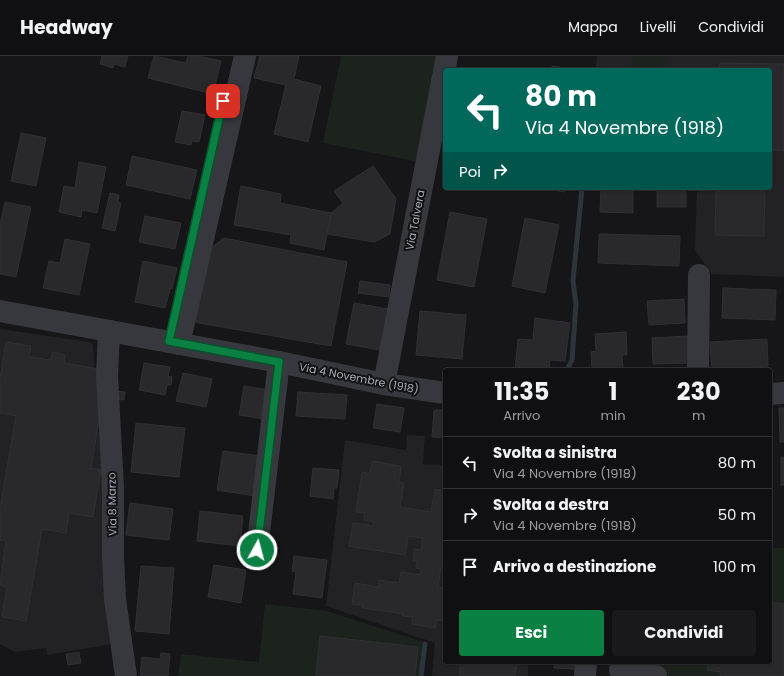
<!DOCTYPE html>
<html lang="it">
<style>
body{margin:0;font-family:Poppins,sans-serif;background:#19191b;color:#f1f3f6;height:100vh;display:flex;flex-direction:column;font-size:15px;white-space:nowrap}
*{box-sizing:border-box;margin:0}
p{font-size:13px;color:#9c9d9f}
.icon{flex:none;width:22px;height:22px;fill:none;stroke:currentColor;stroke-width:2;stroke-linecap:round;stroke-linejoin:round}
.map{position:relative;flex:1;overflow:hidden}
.panel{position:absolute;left:443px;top:312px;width:329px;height:296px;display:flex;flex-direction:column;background:#101012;border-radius:4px;box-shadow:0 1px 3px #0004,0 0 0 1px #303032}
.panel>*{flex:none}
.top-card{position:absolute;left:443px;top:12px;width:329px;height:122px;border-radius:4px;box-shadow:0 1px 3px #0004,0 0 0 1px #303032;background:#00695c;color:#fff;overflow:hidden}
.pin{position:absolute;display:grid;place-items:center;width:34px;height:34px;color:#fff;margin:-17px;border-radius:8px;box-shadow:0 2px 6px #0006}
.me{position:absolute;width:44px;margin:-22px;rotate:7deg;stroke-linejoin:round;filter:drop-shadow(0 0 3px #0008)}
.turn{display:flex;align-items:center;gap:14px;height:84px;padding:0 16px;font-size:18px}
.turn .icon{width:52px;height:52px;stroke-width:2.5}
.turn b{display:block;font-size:28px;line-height:34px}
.then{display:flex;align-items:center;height:38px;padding:0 16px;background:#0003;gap:8px;font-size:15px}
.eta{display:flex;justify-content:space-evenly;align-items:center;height:68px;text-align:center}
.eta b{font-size:24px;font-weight:700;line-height:28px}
.primary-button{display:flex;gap:8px;margin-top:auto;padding:8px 16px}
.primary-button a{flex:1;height:46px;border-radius:4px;background:#0b8043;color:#fff;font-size:16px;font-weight:700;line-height:46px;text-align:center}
.primary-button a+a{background:#19191b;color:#f1f3f6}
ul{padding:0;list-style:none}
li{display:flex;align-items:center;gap:12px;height:52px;padding:0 16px;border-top:1px solid #303032}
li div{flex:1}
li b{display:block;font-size:15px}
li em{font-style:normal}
header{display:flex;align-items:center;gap:24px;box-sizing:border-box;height:56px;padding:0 20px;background:#101012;border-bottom:1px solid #303032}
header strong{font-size:19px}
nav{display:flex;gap:22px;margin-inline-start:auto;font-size:14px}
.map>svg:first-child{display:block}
</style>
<header>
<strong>Headway</strong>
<nav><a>Mappa</a><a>Livelli</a><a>Condividi</a></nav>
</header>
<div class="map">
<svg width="784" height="620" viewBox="0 0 784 620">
<rect width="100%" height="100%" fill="#161618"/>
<g fill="#222225">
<polygon points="597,0 784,0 784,221 712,218 695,194 697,132 770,132 770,14 595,14"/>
<polygon points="0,273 90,286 93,289 113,588 47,599 46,592 15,596 0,588"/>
<polygon points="407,379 425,380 423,408 445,409 445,606 528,606 528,620 432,620 435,587 326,550 345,384 406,394"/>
</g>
<g fill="#1c231d">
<polygon points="341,0 440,0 419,106 323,87"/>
<polygon points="632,0 666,0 665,14 632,14"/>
<polygon points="770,492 784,492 784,620 628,620 630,606 770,606"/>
<polygon points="265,548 327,555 423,586 419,620 178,620 181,598 259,606"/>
</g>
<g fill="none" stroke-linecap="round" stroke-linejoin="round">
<g stroke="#2c353c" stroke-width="5">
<polyline points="567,314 572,304 576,248 573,225 582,132"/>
<polyline points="421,620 425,588"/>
</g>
</g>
<g fill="#29292c" stroke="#303034">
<polygon points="102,0 128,0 125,11 114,8 113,12 100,8"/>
<polygon points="154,0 186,7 188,0 198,0 221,5 213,38 148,22"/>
<polygon points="260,0 299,0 294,23 321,30 308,86 274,78 286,29 254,22"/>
<polygon points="720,7 784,8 784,95 770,94 770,14 720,14"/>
<polygon points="552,10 575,14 551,14"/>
<polygon points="182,55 205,59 199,86 192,85 191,89 175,86"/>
<polygon points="21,77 46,82 36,130 11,125"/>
<polygon points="132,100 197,114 190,143 126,129"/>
<polygon points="79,106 106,111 97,157 82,154 81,161 59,156 64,130 75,132"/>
<polygon points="373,110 396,143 390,178 374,186 327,178 331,157 343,147 334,135"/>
<polygon points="241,130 281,138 280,147 331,157 324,194 290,187 291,179 234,169"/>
<polygon points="543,132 565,132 564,136"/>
<polygon points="601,132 633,132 633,157 600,156"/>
<rect x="657" y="132" width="29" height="19"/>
<polygon points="716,132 765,132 764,180 715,179"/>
<polygon points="110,137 119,139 118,146 121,147 115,175 102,172"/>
<polygon points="5,146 31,151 16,221 0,218 0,168"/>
<polygon points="450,156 487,163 474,231 437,224"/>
<polygon points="145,160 181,167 175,193 139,186"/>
<polygon points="525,162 559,169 545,237 512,230"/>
<polygon points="599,178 680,180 679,210 598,207"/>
<polygon points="224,182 347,206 331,290 193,266 207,195"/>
<polygon points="65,183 90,188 79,239 43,232 49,205 60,207"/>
<polygon points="143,205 177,212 172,233 170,233 165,252 135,246"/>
<polygon points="360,225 390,229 389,241 358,237"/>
<polygon points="723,232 776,234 775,264 722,262"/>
<polygon points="684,243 685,267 649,269 647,245"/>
<polygon points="354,247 388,253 380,294 346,288"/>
<polygon points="420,255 466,259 462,303 416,299"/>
<polygon points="535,262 570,267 565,305 550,304 549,314 515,314 518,283 533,284"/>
<polygon points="626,276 627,299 622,299 623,312 592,314 591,296 596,295 595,278"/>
<polygon points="688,280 690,307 653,308 652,282"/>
<polygon points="767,283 768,310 712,314 710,286"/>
<polygon points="6,286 31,290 29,301 51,304 52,296 65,299 64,307 99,313 100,357 91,412 101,414 93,461 69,457 66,477 42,473 26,565 2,561 7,531 0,529 6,485 0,484 0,453 16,360 0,357 0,323"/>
<polygon points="144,307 170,311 168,320 172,321 171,329 167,329 165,339 139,334"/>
<polygon points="183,317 212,323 206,351 176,345"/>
<polygon points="244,330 269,334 264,363 239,359"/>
<polygon points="115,335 125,336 124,344 115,343"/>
<polygon points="298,336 347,339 345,363 296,360"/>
<polygon points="377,348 404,352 400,376 373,372"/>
<polygon points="779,352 784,352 784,386 780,386"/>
<polygon points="434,354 445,354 445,382 432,381"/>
<polygon points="136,367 185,372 179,421 131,416"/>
<polygon points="223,395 261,400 255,440 217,434"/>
<rect x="781" y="401" width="3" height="28"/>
<polygon points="372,405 401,410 399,426 404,427 400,451 431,456 435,433 445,435 445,498 443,497 438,531 445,532 445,565 437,564 435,572 412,568 413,561 402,560 403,558 362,552 362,549 352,548 355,527 378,531 379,524 399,527 401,516 420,519 421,513 416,512 417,505 413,505 414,493 421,494 423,482 408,480 405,499 349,490 353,467 373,470 374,466 364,464 365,457 356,456 362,416 370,418"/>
<polygon points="313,412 339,414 337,432 334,432 333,443 310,440"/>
<polygon points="130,447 173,453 169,484 126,479"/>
<polygon points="200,455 243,460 240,490 197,485"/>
<polygon points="294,500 327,504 322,542 293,538 296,516 292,515"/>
<polygon points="214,509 246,514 241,547 208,541"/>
<polygon points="141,510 174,512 169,578 135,575"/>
<polygon points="770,546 784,548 784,620 720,620 721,616 707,614 709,606 770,606"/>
<polygon points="320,580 418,591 415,620 316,620"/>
<polygon points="79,596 81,607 68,609 66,598"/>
<polygon points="161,597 170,598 168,620 140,620 142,601 160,603"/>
<polygon points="461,606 517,606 515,620 459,620"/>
<polygon points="554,606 576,606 575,613 554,612"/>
</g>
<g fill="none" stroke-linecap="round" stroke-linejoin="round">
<g stroke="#37383d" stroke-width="22">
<polyline points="0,255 279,306 384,328 445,337"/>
<polyline points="109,275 107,320 113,431 113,501 115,543 126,620"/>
<polyline points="179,288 245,0"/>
<polyline points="698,314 699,219"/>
<polyline points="384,328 447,0"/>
<polyline points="770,338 784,337"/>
<polyline points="257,494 279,306"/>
<polyline points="620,614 656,620"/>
<polyline points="585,620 586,606"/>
</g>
</g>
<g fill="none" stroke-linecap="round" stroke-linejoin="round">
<g stroke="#07532c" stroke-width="10">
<polyline id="route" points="223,45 169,285 279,306 257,494"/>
</g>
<use href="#route" stroke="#0b8043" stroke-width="7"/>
</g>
<g text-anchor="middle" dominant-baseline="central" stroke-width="4" stroke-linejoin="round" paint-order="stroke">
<g font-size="11" fill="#a8adb8" stroke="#111113">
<text transform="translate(415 164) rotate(-79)">Via Talvera</text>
<text transform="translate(359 322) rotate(11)">Via 4 Novembre (1918)</text>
<text transform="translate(112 448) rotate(-91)">Via 8 Marzo</text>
</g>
</g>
</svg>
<div class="pin" style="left:223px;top:45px;background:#d93025"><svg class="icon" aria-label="arrive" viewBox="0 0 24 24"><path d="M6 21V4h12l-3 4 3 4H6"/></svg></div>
<svg class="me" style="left:257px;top:494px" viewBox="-20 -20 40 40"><circle r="17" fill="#0b8043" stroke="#fff" stroke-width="3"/><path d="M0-11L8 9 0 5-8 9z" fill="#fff"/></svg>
<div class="top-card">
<div class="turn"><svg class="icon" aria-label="left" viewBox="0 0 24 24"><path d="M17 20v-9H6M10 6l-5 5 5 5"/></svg><div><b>80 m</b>Via 4 Novembre (1918)</div></div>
<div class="then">Poi<svg class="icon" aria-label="right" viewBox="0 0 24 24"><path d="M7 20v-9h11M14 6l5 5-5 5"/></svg></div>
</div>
<section class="panel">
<div class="eta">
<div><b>11:35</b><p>Arrivo</p></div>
<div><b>1</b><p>min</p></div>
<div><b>230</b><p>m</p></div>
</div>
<ul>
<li><svg class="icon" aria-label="left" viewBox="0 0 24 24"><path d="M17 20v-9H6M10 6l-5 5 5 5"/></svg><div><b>Svolta a sinistra</b><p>Via 4 Novembre (1918)</p></div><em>80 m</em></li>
<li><svg class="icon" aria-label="right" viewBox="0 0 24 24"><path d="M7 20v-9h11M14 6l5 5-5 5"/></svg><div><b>Svolta a destra</b><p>Via 4 Novembre (1918)</p></div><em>50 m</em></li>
<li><svg class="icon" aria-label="arrive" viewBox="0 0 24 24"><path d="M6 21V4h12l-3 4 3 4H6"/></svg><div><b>Arrivo a destinazione</b></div><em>100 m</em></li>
</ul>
<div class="primary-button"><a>Esci</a><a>Condividi</a></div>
</section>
</div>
